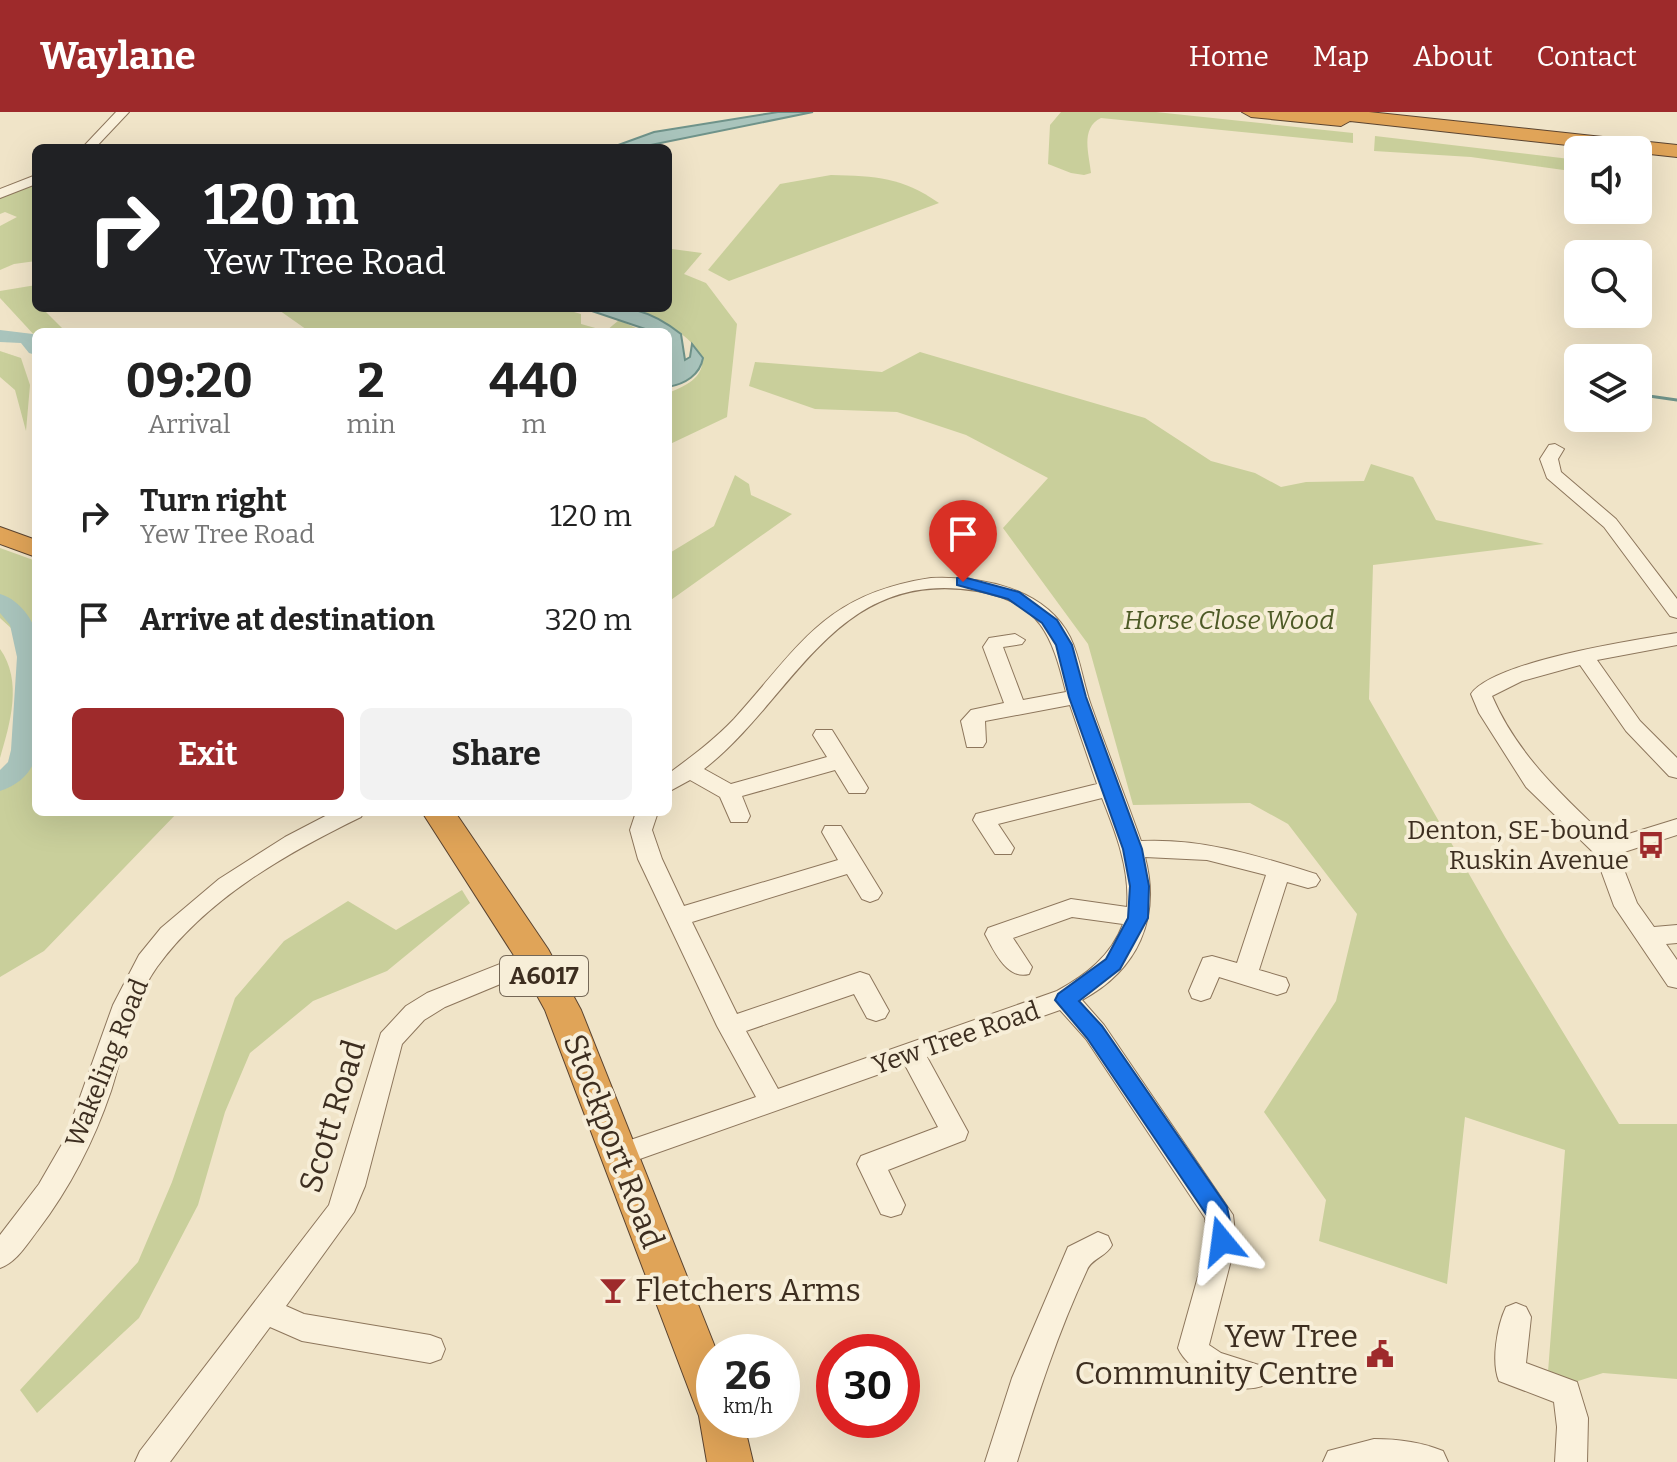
<!DOCTYPE html>
<style>
body{margin:0;font-family:Bitter,serif;background:#f2f2f2;color:#222;height:100vh;display:flex;flex-direction:column;font-size:30px;white-space:nowrap}
*{box-sizing:border-box;margin:0}
p{font-size:26px;color:#767676}
.icon{flex:none;width:44px;height:44px;fill:none;stroke:currentColor;stroke-width:2;stroke-linecap:round;stroke-linejoin:round}
.map{position:relative;flex:1;overflow:hidden}
.side{position:absolute;left:32px;top:216px;width:640px;height:488px;display:flex;flex-direction:column;background:#fff;border-radius:12px;box-shadow:0 8px 32px #0002}
.side>*{flex:none}
.banner{position:absolute;left:32px;top:32px;width:640px;height:168px;border-radius:12px;box-shadow:0 8px 32px #0002;background:#202124;color:#fff;overflow:hidden}
.controls{position:absolute;left:1564px;top:24px;display:grid;gap:16px}
.controls a{display:grid;place-items:center;width:88px;height:88px;border-radius:12px;background:#fff;box-shadow:0 8px 32px #0002;font-size:40px}
.speed{position:absolute;left:696px;top:1222px;display:flex;gap:16px;font-size:40px;font-weight:700;text-align:center}
.speed>*{display:grid;place-content:center;width:104px;height:104px;border-radius:50%;background:#fff;box-shadow:0 8px 32px #0002;line-height:1}
.speed small{font-size:20px;font-weight:400}
.speed .limit{border:12px solid #d22;background:#fff;color:#111}
.pin{position:absolute;display:grid;place-items:center;width:68px;height:68px;color:#fff;margin:-82px -34px;border-radius:50% 50% 50% 0;rotate:-45deg;box-shadow:0 0 8px #0007}
.pin .icon{rotate:45deg}
.me{position:absolute;width:88px;margin:-44px;rotate:344deg;stroke-linejoin:round;filter:drop-shadow(0 0 6px #0008)}
.turn{display:flex;align-items:center;gap:28px;height:168px;padding:0 40px;font-size:36px}
.turn .icon{width:104px;height:104px;stroke-width:2.5}
.turn b{display:block;font-size:56px;line-height:68px}
.eta{display:flex;justify-content:space-evenly;align-items:center;height:136px;text-align:center}
.eta b{font-size:48px;font-weight:700;line-height:56px}
.cta{display:flex;gap:16px;margin-top:auto;padding:16px 40px}
.cta a{flex:1;height:92px;border-radius:12px;background:#9e2a2b;color:#fff;font-size:32px;font-weight:700;line-height:92px;text-align:center}
.cta a+a{background:#f2f2f2;color:#222}
ul{padding:0;list-style:none}
li{display:flex;align-items:center;gap:24px;height:104px;padding:0 40px}
li div{flex:1}
li b{display:block;font-size:30px}
li em{font-style:normal}
header{display:flex;align-items:center;gap:48px;box-sizing:border-box;height:112px;padding:0 40px;background:#9e2a2b;color:#fff}
header strong{font-size:38px}
nav{display:flex;gap:44px;margin-inline-start:auto;font-size:28px}
.map>svg:first-child{display:block}
</style>
<header>
<strong>Waylane</strong>
<nav><a>Home</a><a>Map</a><a>About</a><a>Contact</a></nav>
</header>
<div class="map">
<svg width="1677" height="1350" viewBox="0 0 1677 1350">
<rect width="100%" height="100%" fill="#f0e4c8"/>
<g fill="#c9cf9b">
<path d="M1061 0H1156L1353 21V31L1101 6C1080 16 1089 42 1091 61L1084 63 1071 61 1048 52 1050 13Z"/>
<polygon points="1375,24 1578,48 1578,60 1471,45 1374,39"/>
<path d="M831 63C877 64 901 65 939 91L729 169 708 158 780 72Z"/>
<polygon points="36,74 36,149 14,152 0,158 0,114 17,105 5,100 0,102 0,86 25,75"/>
<path d="M672 137 702 141 684 162 706 171 737 212 727 305 668 333V281C744 254 674 211 633 196H668V138Z"/>
<polygon points="36,173 36,196 42,196 66,220 36,220 36,225 0,186 0,179"/>
<polygon points="276,196 560,196 581,202 581,212 606,219 619,208 644,220 310,220"/>
<polygon points="0,239 21,246 30,273 26,319 15,278 0,265"/>
<polygon points="920,240 1145,306 1211,349 1255,361 1281,375 1306,370 1364,369 1371,352 1413,365 1436,408 1544,432 1373,453 1369,587 1505,825 1619,1012 1677,1012 1677,1267 1603,1261 1572,1271 1548,1260 1565,1038 1465,1005 1447,1172 1319,1129 1326,1088 1264,1000 1336,889 1357,802 1288,712 1250,691 1133,693 1088,532 1003,416 1048,366 966,323 897,300 815,297 749,274 755,250 882,260"/>
<polygon points="735,363 749,372 751,383 792,402 668,490 668,442 714,414"/>
<polygon points="0,436 36,449 36,539 0,506"/>
<path d="M0 537C23 569 10 612 0 646Z"/>
<polygon points="36,632 36,700 178,700 44,839 0,865 0,677 13,670"/>
<polygon points="462,778 470,791 387,859 313,889 250,941 225,1000 198,1093 139,1206 37,1301 20,1278 138,1150 172,1070 235,886 284,829 348,789 396,818"/>
</g>
<g fill="#a9c4bc" stroke="#6f938a" stroke-width="2">
<polygon points="778,0 813,0 636,36 610,36 654,20"/>
<path d="M583 196C627 196 644 193 681 222L685 248 690 245 692 232 703 246C700 263 685 272 668 275V220H654Z"/>
</g>
<g fill="none" stroke-linecap="round" stroke-linejoin="round">
<polyline stroke="#6f938a" stroke-width="3" points="1642,283 1677,288"/>
<g fill="#a9c4bc" fill-rule="evenodd">
<polygon points="0,218 33,222 36,226 36,243 29,241 21,231 0,230"/>
<path d="M0 482C16 486 33 505 36 522 39 538 39 633 35 647 30 663 16 674 0 679V658L8 650 11 638 17 545 10 513 0 501Z"/>
</g>
<g stroke="#8d765c" stroke-width="2">
<g id="minor">
<polygon points="116,0 129,0 95,36 82,36"/>
<polygon points="36,63 36,72 0,86 0,77"/>
<polygon points="1555,332 1564,337 1558,347 1561,360 1616,407 1677,487 1677,506 1670,504 1604,415 1547,366 1540,347 1549,333"/>
<path d="M931 466C982 464 1045 476 1070 525 1081 547 1083 573 1092 596 1108 641 1125 684 1141 729 1203 726 1258 744 1316 762L1320 768 1316 774 1308 776 1287 770 1259 858 1286 866 1289 873 1286 880 1277 883 1219 865 1210 886 1201 889 1192 886 1189 879 1203 846 1212 844 1237 851 1266 763 1207 748 1145 745C1161 806 1138 858 1082 888L1104 913 1233 1103 1236 1129 1209 1233 1221 1241 1262 1254 1266 1264 1262 1274C1236 1284 1189 1261 1178 1236L1208 1129 1205 1106 1086 927 1060 898 927 945 968 1020 965 1028 888 1058 905 1093 901 1102 891 1105 881 1102 857 1052 861 1044 938 1015 905 953 620 1054 610 1051 606 1043 610 1035 756 985 717 914 638 747 630 718 636 700H658L652 718 662 747 684 794 838 748 822 720 825 714H841L882 781 878 787 870 790 862 787 847 762 692 810 737 902 860 860 869 863 889 899 885 906 876 909 867 906 854 882 746 919 778 977 1057 879C1086 863 1111 844 1123 812L1072 805 1013 826 1032 855 1029 862C1007 868 994 839 985 822L988 816 1071 787 1127 795C1130 757 1116 721 1102 686L998 712 1014 736 1011 742H995L973 708 976 702 1097 672 1070 593 985 609 986 630 983 635H967L961 609 971 598 1004 591 983 535 989 526 1015 522 1025 528 1022 532 1003 535 1023 588 1066 580C1052 524 1041 490 977 479 835 455 795 586 704 657L731 672 827 645 813 623 816 618H832L865 671 868 676 865 681H849L835 658 742 684 750 704 747 710H731L720 685 690 668 668 680V662C691 645 714 628 734 607 800 534 824 482 931 466Z"/>
<path d="M1677 521V533L1597 548 1640 609 1677 646V666L1669 664 1626 619 1580 553 1522 569 1492 584C1518 644 1563 684 1609 728L1677 707V723L1618 742 1637 791 1654 815 1677 813V831L1666 832 1677 848V876L1668 874 1614 794 1595 742 1526 675 1479 601 1471 582C1494 549 1635 528 1677 521Z"/>
<path d="M333 700H364L361 705C287 741 207 786 157 855 132 890 124 938 111 979 94 1029 70 1076 38 1118 27 1132 17 1150 0 1156V1123L39 1072 65 1027 113 893 139 843 161 816 219 767 285 725Z"/>
<polygon points="535,838 544,840 547,847 544,854 445,895 424,908 402,932 365,1074 354,1100 286,1194 304,1202 430,1223 441,1227 445,1237 441,1247 430,1251 302,1229 270,1215 170,1350 135,1350 140,1339 329,1093 381,921 406,894 427,881"/>
<path d="M1098 1120 1108 1124 1112 1133C1106 1145 1092 1146 1087 1158 1058 1220 1037 1285 1017 1350H985L1012 1266 1068 1135Z"/>
<path d="M1516 1191 1526 1195 1531 1205 1526 1251 1577 1270 1588 1306 1587 1350H1555L1557 1315 1554 1290 1499 1269C1491 1250 1497 1214 1506 1195Z"/>
<path d="M1374 1327C1398 1327 1421 1330 1443 1339L1448 1350H1323L1328 1339Z"/>
</g>
</g>
<g stroke="#5b4430" stroke-width="2">
<g id="highway">
<polygon points="1242,0 1369,0 1677,33 1677,45 1350,9 1341,14 1251,5"/>
<polygon points="0,415 36,428 36,445 0,432"/>
<polygon points="422,700 455,700 548,837 581,898 717,1240 714,1240 714,1308 743,1308 753,1350 707,1350 699,1304 545,898 522,856"/>
</g>
</g>
<use href="#minor" fill="#faf1dc" fill-rule="evenodd"/>
<use href="#highway" fill="#e0a458" fill-rule="evenodd"/>
</g>
<polygon fill="#1a73e8" stroke="#114b97" stroke-width="2" points="963,465 1019,480 1057,508 1072,533 1086,585 1142,737 1149,774 1148,806 1120,857 1079,889 1102,914 1227,1095 1234,1129 1231,1137 1222,1140 1214,1137 1208,1105 1087,926 1055,888 1058,882 1106,847 1128,806 1130,774 1123,737 1069,585 1056,533 1042,511 1008,487 957,473 957,466"/>
<defs>
<g id="bus-bare" transform="scale(2.16)"><path d="M-5-6H5V4H4V6H2V4H-2V6H-4V4H-5ZM-3.5-4V0h7V-4ZM-3.5 1.2v1.5H-2V1.2ZM2 1.2v1.5H3.5V1.2Z" fill="#9e2a2b" stroke="#f7eed8" stroke-width="2.5" paint-order="stroke"/></g>
<g id="bar-bare" transform="scale(2.16)"><path d="M-6-5H6L.8 .8V4.5H3.5V6h-7V4.5H-.8V.8Z" fill="#9e2a2b" stroke="#f7eed8" stroke-width="2.5" paint-order="stroke"/></g>
<g id="civic-bare" transform="scale(2.16)"><path d="M-.6-6.5H3V-4.5H.6V-3L4-1V1h2V6H-6V1h2V-1L-.6-3ZM-1.2 2.5V6h2.4V2.5Z" fill="#9e2a2b" stroke="#f7eed8" stroke-width="2.5" paint-order="stroke"/></g>
</defs>
<g fill-rule="evenodd">
<use href="#bus-bare" x="1651" y="733"/>
<use href="#bar-bare" x="613" y="1178"/>
<use href="#civic-bare" x="1380" y="1242"/>
</g>
<g text-anchor="middle" dominant-baseline="central" stroke-width="8" stroke-linejoin="round" paint-order="stroke">
<rect fill="#f7eed8" stroke="#756857" stroke-width="2" x="500" y="844" width="88" height="40" rx="6"/>
<g font-size="24" font-weight="bold" fill="#3d2e20">
<text x="544" y="864">A6017</text>
</g>
<g font-size="26" font-style="italic" fill="#4d5a26" stroke="#f7eed8">
<text x="1229" y="508">Horse Close Wood</text>
</g>
<g font-size="26" fill="#3d2e20" stroke="#f7eed8" text-anchor="end">
<text x="1629" y="718">Denton, SE-bound<tspan x="1629" dy="30">Ruskin Avenue</tspan></text>
</g>
<g font-size="26" fill="#3d2e20" stroke="#f7eed8">
<text transform="translate(956 926) rotate(-19)">Yew Tree Road</text>
<text transform="translate(107 951) rotate(-68)">Wakeling Road</text>
</g>
<g font-size="32" fill="#3d2e20" stroke="#f7eed8">
<text transform="translate(332 1004) rotate(-73)">Scott Road</text>
<text transform="translate(614 1029) rotate(69)">Stockport Road</text>
</g>
<g font-size="32" fill="#3d2e20" stroke="#f7eed8" text-anchor="start">
<text x="635" y="1178">Fletchers Arms</text>
<text x="1358" y="1224" text-anchor="end">Yew Tree<tspan x="1358" dy="37">Community Centre</tspan></text>
</g>
</g>
</svg>
<div class="controls">
<a><svg class="icon" aria-label="sound" viewBox="0 0 24 24"><path d="M4 9h4l5-4v14l-5-4H4zM17 9q2 3 0 6"/></svg></a>
<a><svg class="icon" aria-label="search" viewBox="0 0 24 24"><circle cx="10" cy="10" r="6"/><path d="M15 15l6 6"/></svg></a>
<a><svg class="icon" aria-label="layers" viewBox="0 0 24 24"><path d="M12 4l9 5-9 5-9-5zM3 14l9 5 9-5"/></svg></a>
</div>
<div class="speed"><div>26<small>km/h</small></div><div class="limit">30</div></div>
<div class="pin" style="left:963px;top:470px;background:#d93025"><svg class="icon" aria-label="arrive" viewBox="0 0 24 24"><path d="M6 21V4h12l-3 4 3 4H6"/></svg></div>
<svg class="me" style="left:1222px;top:1129px" viewBox="-20 -20 40 40"><path d="M0-17L14 15 0 8-14 15z" fill="#1a73e8" stroke="#fff" stroke-width="4"/></svg>
<div class="banner">
<div class="turn"><svg class="icon" aria-label="right" viewBox="0 0 24 24"><path d="M7 20v-9h11M14 6l5 5-5 5"/></svg><div><b>120 m</b>Yew Tree Road</div></div>
</div>
<section class="side">
<div class="eta">
<div><b>09:20</b><p>Arrival</p></div>
<div><b>2</b><p>min</p></div>
<div><b>440</b><p>m</p></div>
</div>
<ul>
<li><svg class="icon" aria-label="right" viewBox="0 0 24 24"><path d="M7 20v-9h11M14 6l5 5-5 5"/></svg><div><b>Turn right</b><p>Yew Tree Road</p></div><em>120 m</em></li>
<li><svg class="icon" aria-label="arrive" viewBox="0 0 24 24"><path d="M6 21V4h12l-3 4 3 4H6"/></svg><div><b>Arrive at destination</b></div><em>320 m</em></li>
</ul>
<div class="cta"><a>Exit</a><a>Share</a></div>
</section>
</div>
